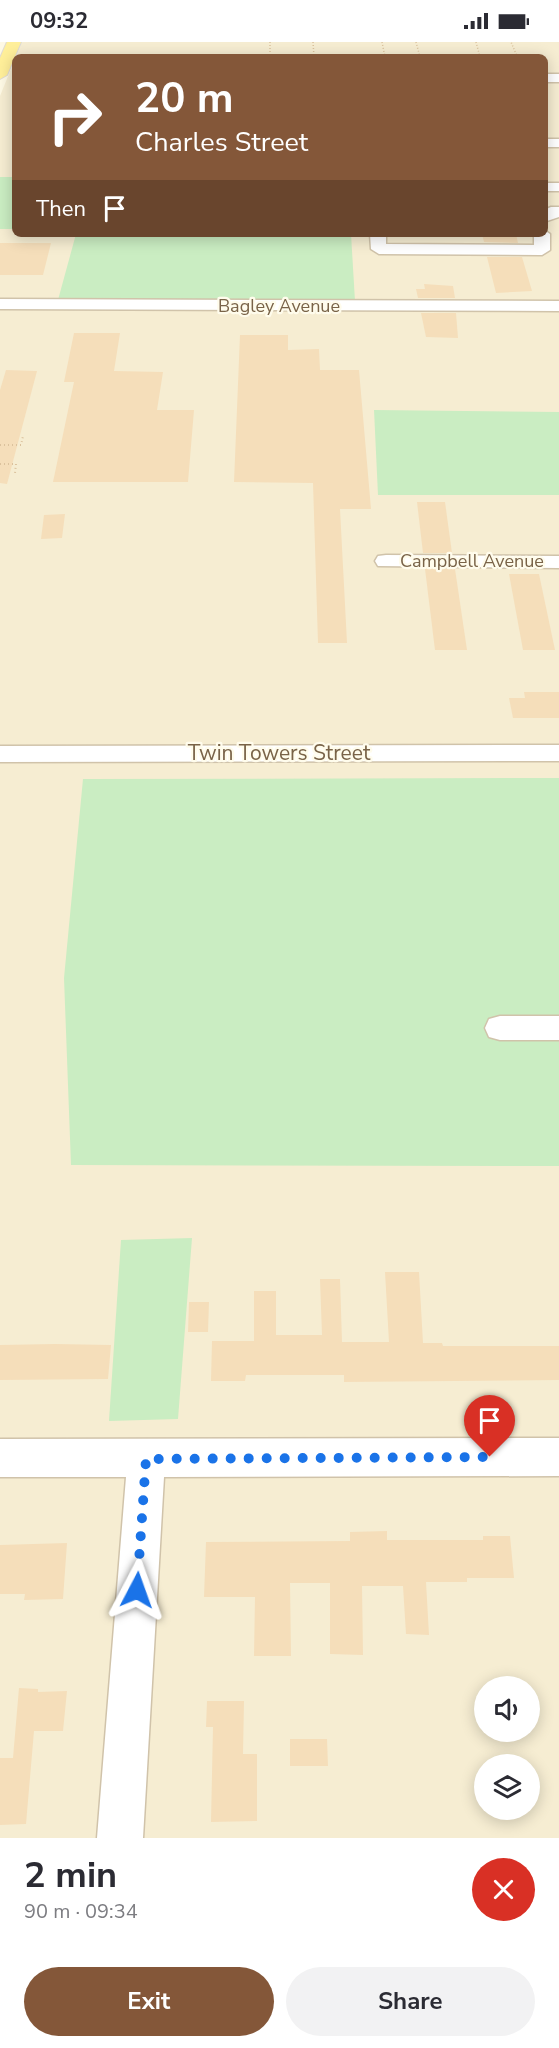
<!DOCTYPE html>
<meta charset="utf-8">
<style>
body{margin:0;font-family:"Nunito Sans",sans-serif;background:#f2f2f3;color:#2b2b33;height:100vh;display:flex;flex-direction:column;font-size:22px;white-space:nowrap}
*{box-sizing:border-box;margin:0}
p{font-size:20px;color:#7c7c81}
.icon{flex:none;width:33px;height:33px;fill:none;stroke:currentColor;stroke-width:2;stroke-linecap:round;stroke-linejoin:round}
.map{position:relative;height:1796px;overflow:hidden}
.side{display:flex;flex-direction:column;background:#fff;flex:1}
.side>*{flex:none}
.top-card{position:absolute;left:12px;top:12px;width:536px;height:183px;border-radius:9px;box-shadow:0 3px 15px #0003;background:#845739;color:#fff;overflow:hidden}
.controls{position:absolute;left:474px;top:1634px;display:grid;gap:12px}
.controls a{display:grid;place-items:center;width:66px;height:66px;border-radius:50%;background:#fff;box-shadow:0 3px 15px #0003;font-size:30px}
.pin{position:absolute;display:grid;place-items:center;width:51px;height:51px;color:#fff;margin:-62px -26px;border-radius:50% 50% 50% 0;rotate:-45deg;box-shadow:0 0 6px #0007}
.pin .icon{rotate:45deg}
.me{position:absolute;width:66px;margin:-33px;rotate:4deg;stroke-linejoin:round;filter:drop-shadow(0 0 4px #0008)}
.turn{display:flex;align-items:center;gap:21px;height:126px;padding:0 24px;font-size:27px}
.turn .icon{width:78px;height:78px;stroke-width:2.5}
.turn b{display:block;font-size:42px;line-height:51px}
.then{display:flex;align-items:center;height:57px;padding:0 24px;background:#0003;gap:12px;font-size:22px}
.round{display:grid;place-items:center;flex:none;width:63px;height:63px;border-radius:32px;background:#f2f2f3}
.head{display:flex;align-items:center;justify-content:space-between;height:102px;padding:0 24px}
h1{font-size:36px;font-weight:700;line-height:45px}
.primary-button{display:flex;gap:12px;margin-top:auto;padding:12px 24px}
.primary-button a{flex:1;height:69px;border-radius:36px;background:#845739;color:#fff;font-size:24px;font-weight:700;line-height:69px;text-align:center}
.primary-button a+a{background:#f2f2f3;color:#2b2b33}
.status{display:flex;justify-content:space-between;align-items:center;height:42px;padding:0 30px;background:#fff;direction:ltr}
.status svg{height:16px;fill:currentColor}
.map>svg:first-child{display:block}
</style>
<div class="status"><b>09:32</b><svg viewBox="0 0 49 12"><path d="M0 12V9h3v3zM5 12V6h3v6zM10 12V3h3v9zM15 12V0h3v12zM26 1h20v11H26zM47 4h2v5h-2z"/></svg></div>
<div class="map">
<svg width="559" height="1796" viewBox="0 0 559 1796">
<rect width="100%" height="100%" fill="#fef9e5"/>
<path fill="#f6edd2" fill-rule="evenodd" d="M22 0H559V1796H0V54L15 17V192H544V15H16ZM484 1644H530V1689H484ZM484 1722H530V1767H484Z"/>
<g fill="#caedc2">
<rect x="0" y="135" width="15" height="52"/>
<polygon points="76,192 351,192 355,259 58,258"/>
<polygon points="374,368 559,370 559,453 378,453"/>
<polygon points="559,736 559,1124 71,1123 64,936 83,737"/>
<polygon points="192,1196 178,1377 109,1379 121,1198"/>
</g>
<g fill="#f5deba">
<polygon points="482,192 516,192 518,201 484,200"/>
<polygon points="0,201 51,201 43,233 0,233"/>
<polygon points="487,215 522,215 532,249 496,251"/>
<polygon points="424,242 453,244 455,256 418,256 416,247 425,247"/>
<polygon points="421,271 456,271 458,296 426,295"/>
<polygon points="74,291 120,291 114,329 163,330 157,368 194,368 188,440 53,440 74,340 64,340"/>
<polygon points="240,293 288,293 288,308 319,307 320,328 359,328 371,467 340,467 347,601 318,601 313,441 234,440"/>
<polygon points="6,328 37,329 7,442 0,441 0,348"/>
<polygon points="417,460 445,460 452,511 423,511"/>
<polygon points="65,472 62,496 41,497 44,473"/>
<polygon points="425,527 455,527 467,608 435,608"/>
<polygon points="509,532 539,532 555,608 523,608"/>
<polygon points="524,650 559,650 559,676 513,676 509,656 525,656"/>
<polygon points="385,1230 419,1230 423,1301 442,1301 443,1304 559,1304 559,1338 344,1340 344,1333 246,1333 245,1339 211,1339 212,1299 254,1299 254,1249 276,1249 276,1293 322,1293 320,1237 340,1237 342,1300 389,1300"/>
<polygon points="189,1260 209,1260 208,1290 188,1290"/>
<polygon points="55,1302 111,1303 108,1337 0,1338 0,1303"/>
<polygon points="387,1489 387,1498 483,1498 483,1494 510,1494 514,1536 467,1536 467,1540 426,1540 429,1593 406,1592 403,1544 362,1544 363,1613 330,1612 330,1541 290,1541 291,1614 254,1614 255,1555 204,1555 206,1500 350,1499 350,1490"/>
<polygon points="67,1501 63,1557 24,1558 25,1552 0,1552 0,1503"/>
<polygon points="19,1646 38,1647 38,1650 67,1649 63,1689 34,1689 26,1782 0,1783 0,1716 13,1716"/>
<polygon points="207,1659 244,1659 243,1712 257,1712 257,1779 211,1780 213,1685 206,1685"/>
<polygon points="290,1697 327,1697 328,1724 290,1724"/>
</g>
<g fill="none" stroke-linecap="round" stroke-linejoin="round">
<g stroke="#d0c3aa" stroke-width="3">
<g id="minor">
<rect x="544" y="32" width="15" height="8"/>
<rect x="544" y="97" width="15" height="8"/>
<rect x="544" y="141" width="15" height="8"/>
<polygon points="551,165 559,165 559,175 544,180 544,168"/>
<polygon points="544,188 550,192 550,208 542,213 379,212 371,207 370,192 386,192 386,202 534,203 534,192 544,192"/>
<polygon points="0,257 559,259 559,269 0,267"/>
<polygon points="386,513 559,514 559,526 378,524 375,519 378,514"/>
<polygon points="559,703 559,719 0,720 0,704"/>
<polygon points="500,974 559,974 559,998 500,998 489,995 485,986 489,977"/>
<polygon points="559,1396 559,1434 164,1435 143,1796 97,1796 126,1435 0,1435 0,1397"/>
</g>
</g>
<g stroke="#dfdad3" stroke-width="2">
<polygon id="major" points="7,0 21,0 7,33 0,37 0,16"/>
</g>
<g stroke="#dbc29d" stroke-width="1.5" stroke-dasharray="1 2" stroke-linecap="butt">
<polyline points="270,0 270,15"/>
<polyline points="313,0 314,15"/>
<polyline points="382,0 385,15"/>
<polyline points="416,0 420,15"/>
<polyline points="476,0 480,15 517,14 511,0"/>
</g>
<g stroke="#dbc29d" stroke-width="2" stroke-dasharray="1 3" stroke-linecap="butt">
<polyline points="0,403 21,403 23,394"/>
<polyline points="0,422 16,422 15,431"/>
</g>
<use href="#minor" fill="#fff" fill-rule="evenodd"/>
<use href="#major" fill="#ffef9a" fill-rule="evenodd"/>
</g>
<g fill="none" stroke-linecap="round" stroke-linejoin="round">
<polyline stroke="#1a73e8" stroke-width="10" stroke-dasharray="0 18" points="137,1548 146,1417 490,1415"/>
</g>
<g text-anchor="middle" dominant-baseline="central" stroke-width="4.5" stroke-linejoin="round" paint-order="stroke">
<g font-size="18" fill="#796348" stroke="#fffcec">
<text x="279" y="264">Bagley Avenue</text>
<text x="472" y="519">Campbell Avenue</text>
</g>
<g font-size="21" fill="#796348" stroke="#fffcec">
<text x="279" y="711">Twin Towers Street</text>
</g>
</g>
</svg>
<div class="controls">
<a><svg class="icon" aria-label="sound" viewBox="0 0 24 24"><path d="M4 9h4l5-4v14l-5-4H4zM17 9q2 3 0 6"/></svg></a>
<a><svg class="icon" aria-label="layers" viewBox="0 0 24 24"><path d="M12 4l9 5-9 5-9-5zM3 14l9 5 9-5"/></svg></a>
</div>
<div class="pin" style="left:490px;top:1415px;background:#d93025"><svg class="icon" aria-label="arrive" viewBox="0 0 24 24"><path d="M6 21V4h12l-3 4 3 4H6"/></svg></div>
<svg class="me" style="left:137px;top:1548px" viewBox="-20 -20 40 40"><path d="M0-17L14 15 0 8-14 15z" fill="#1a73e8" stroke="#fff" stroke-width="4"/></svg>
<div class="top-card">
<div class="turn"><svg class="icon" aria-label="right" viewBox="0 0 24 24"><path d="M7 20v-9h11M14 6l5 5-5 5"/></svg><div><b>20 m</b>Charles Street</div></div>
<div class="then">Then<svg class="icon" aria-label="arrive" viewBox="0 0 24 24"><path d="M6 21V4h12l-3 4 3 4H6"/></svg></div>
</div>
</div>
<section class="side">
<div class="head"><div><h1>2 min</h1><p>90 m · 09:34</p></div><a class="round" style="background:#d93025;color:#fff"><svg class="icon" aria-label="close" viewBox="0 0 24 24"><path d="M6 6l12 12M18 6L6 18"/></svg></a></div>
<div class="primary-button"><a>Exit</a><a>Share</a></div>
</section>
